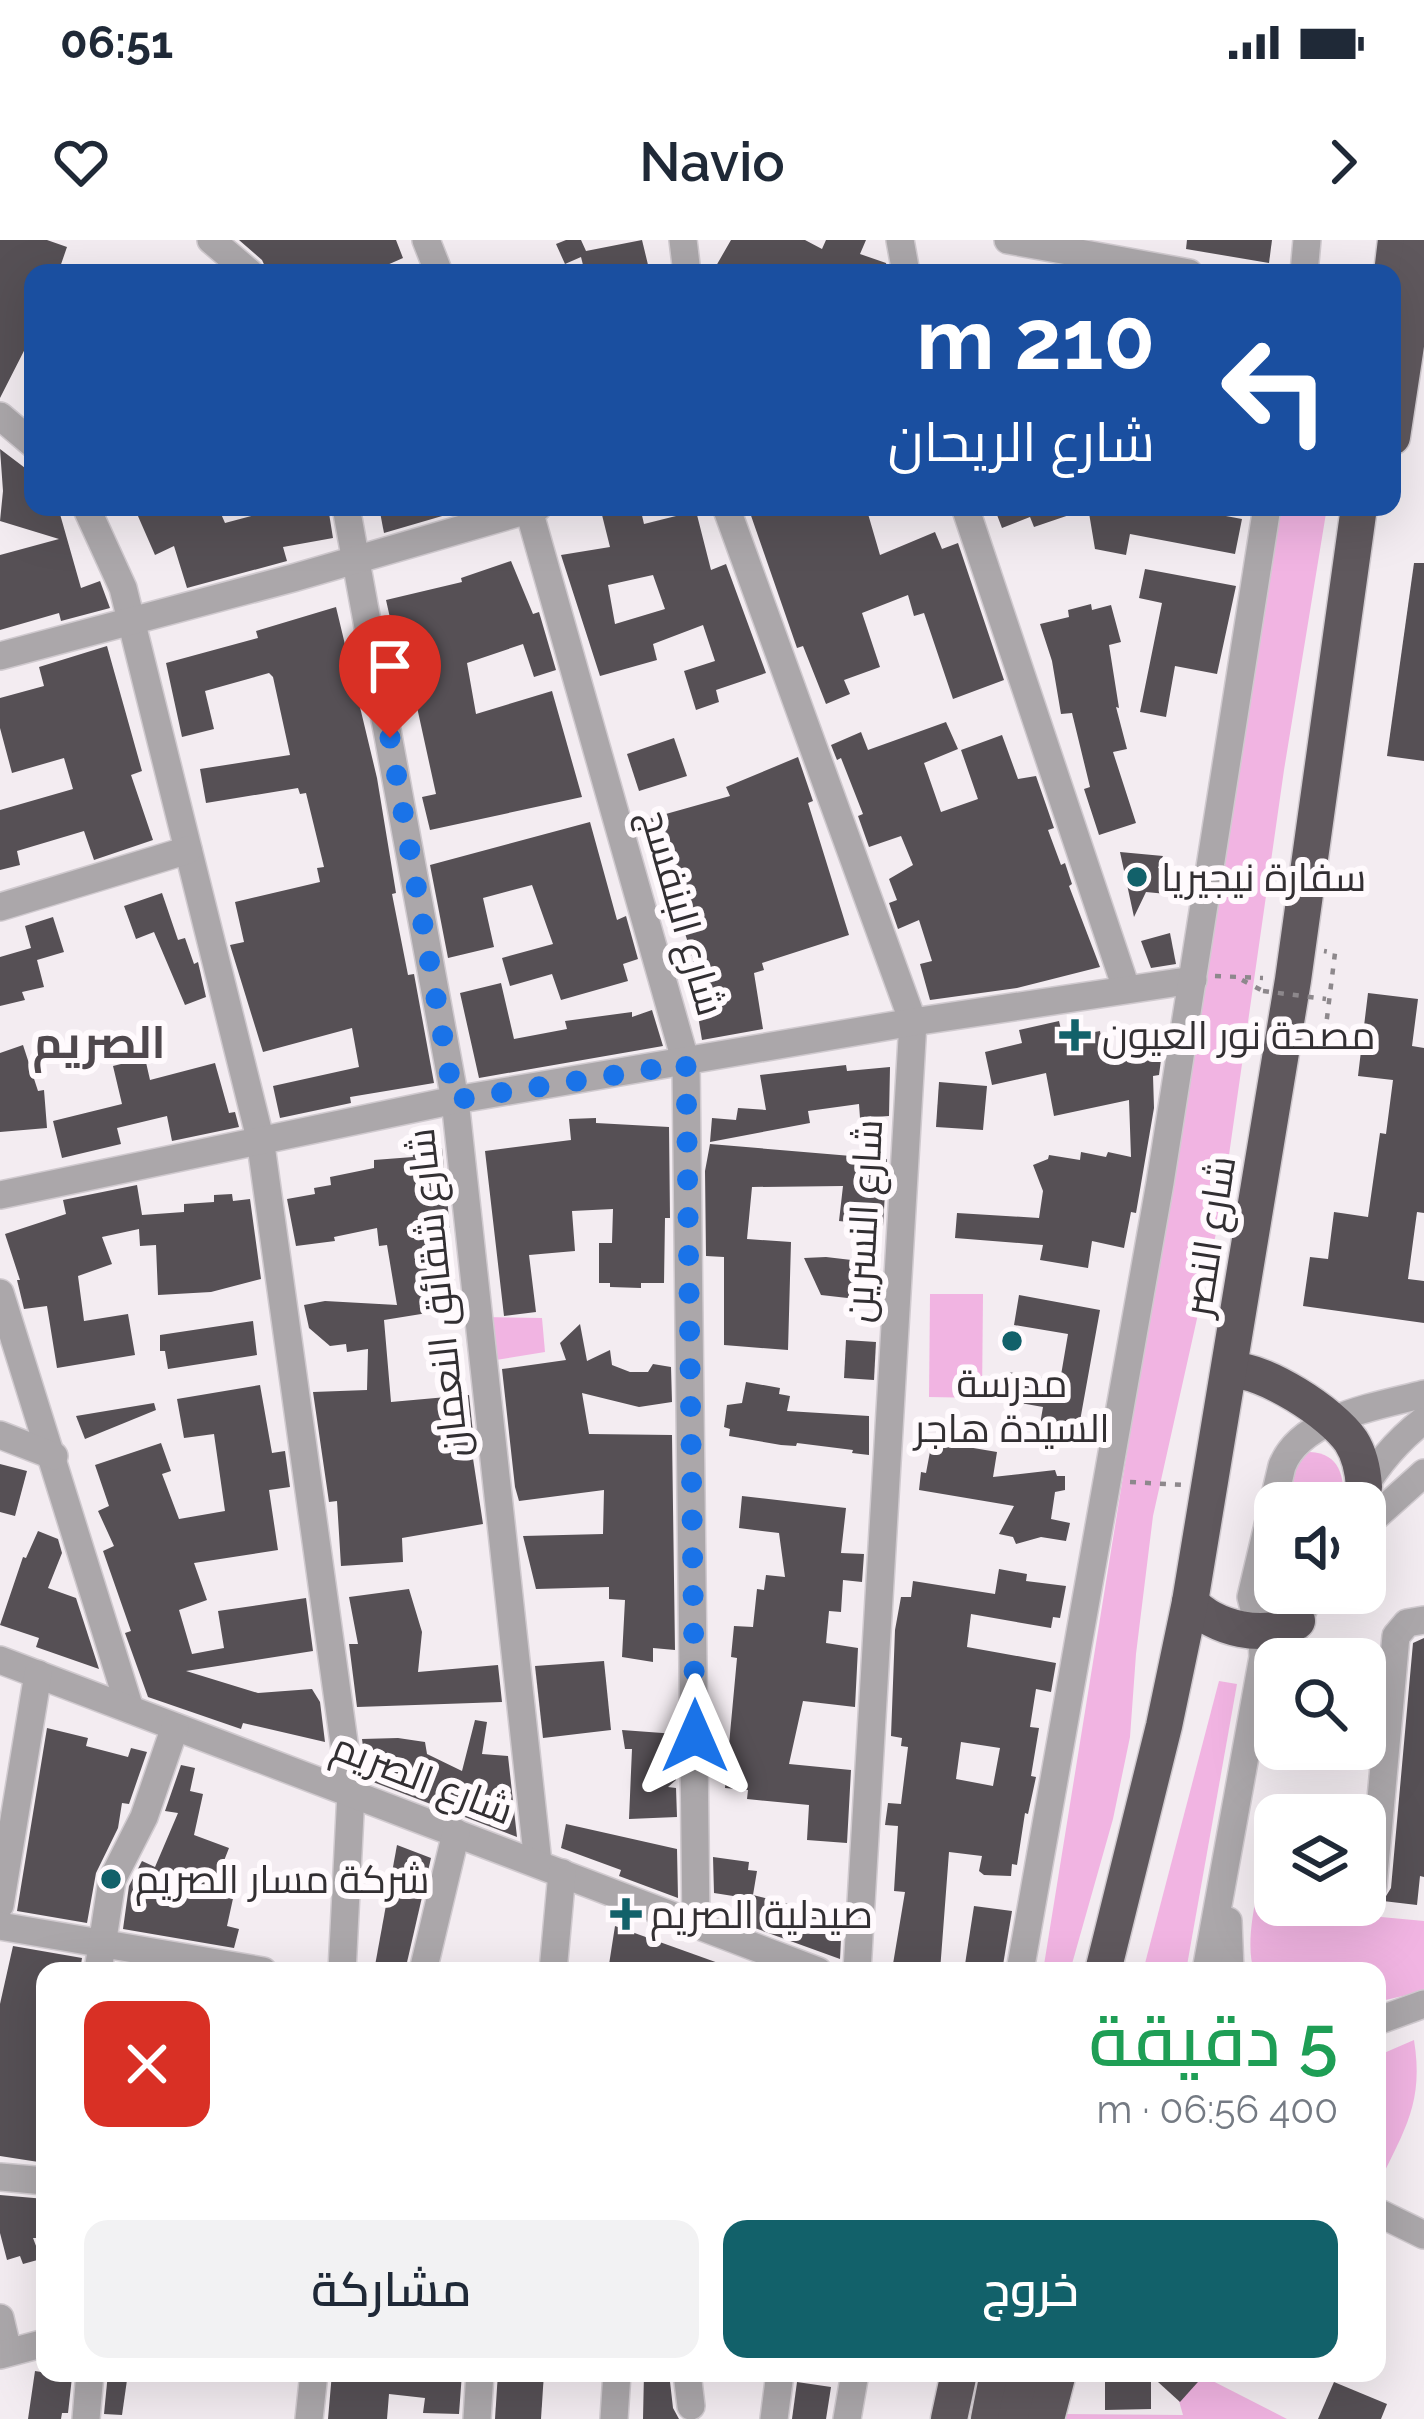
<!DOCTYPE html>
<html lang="ar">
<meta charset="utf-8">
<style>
body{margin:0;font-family:Raleway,Cairo,sans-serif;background:#f2f2f3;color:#1f2937;direction:rtl;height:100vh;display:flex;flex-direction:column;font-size:45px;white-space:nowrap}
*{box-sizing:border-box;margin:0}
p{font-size:39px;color:#747a83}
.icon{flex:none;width:66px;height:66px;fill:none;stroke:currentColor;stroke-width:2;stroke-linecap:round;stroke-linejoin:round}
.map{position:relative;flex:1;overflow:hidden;direction:ltr}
.sheet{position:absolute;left:36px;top:1722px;width:1350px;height:420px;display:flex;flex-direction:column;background:#fff;border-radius:24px;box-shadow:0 12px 48px #0002;direction:rtl}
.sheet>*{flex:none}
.banner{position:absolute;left:24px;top:24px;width:1377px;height:252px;border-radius:24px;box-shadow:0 12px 48px #0002;direction:rtl;background:#1a4fa0;color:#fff;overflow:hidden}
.tools{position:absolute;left:1254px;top:1242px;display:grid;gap:24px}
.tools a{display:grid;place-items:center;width:132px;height:132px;border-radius:24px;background:#fff;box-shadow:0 12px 48px #0002;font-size:60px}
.pin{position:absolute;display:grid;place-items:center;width:102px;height:102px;color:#fff;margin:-123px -51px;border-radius:50% 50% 50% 0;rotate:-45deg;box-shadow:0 0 12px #0007}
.pin .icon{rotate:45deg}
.me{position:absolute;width:132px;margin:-66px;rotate:0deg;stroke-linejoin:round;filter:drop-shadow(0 0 9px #0008)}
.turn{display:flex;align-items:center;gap:42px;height:252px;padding:0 48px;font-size:54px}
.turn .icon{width:156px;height:156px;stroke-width:2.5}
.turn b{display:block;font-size:84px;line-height:102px}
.round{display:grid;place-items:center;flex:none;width:126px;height:126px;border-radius:24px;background:#f2f2f3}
.summary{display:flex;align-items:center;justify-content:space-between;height:204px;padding:0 48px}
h1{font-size:72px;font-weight:600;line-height:90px;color:#1e9e55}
.primary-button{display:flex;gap:24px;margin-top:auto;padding:24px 48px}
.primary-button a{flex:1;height:138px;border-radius:24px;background:#12616a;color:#fff;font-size:48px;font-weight:600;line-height:138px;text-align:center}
.primary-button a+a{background:#f2f2f3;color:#1f2937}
.status{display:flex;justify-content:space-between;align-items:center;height:84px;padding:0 60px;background:#fff;direction:ltr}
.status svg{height:33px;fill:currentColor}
header{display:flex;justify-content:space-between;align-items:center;height:156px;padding:0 48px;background:#fff;font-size:54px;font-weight:600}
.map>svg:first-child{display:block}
</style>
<div class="status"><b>06:51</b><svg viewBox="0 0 49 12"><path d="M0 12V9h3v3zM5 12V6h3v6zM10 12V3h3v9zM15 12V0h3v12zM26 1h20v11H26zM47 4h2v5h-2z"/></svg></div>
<header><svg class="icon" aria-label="forward" viewBox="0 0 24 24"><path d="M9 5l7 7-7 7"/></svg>Navio<svg class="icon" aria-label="heart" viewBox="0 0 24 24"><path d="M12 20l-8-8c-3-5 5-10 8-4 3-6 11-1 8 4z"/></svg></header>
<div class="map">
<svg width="1424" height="2179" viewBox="0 0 1424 2179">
<rect width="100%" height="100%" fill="#f3ecf1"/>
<g fill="#f1b4e2">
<polygon points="1280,267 1327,267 1284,530 1221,971 1153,1276 1136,1414 1130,1497 1113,1579 1070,1731 1043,1731"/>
<polygon points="930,1054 983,1054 982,1158 929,1157"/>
<polygon points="484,1077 542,1078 545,1112 490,1121"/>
<path d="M1310 1212C1340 1213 1345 1238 1343 1263H1277L1297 1220Z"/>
<polygon points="1219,1441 1237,1444 1186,1731 1143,1731"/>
<path d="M1275 1576V1665H1356L1381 1677 1424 1681V1751L1377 1762V1731H1254C1241 1693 1267 1617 1275 1576Z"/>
<path d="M1414 1800C1424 1862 1405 1889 1379 1943L1377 1816Z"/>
<polygon points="1197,2133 1287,2179 1064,2179 1065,2174 1183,2175 1177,2154"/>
</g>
<g fill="#565055" fill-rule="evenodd">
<polygon points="0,0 47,0 67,7 58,33 33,33 33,105 28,103 0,158"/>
<polygon points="239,0 396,0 403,18 369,33 268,33 262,20"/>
<polygon points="566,0 581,0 586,11 642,0 650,33 585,33 581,17 565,24 556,4"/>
<polygon points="731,0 805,0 822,9 826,0 866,0 860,14 886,23 888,33 712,33"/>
<polygon points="1187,0 1272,0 1269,23 1186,9"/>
<polygon points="0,209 33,234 33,267 58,267 81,348 100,341 110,368 61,381 59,373 0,390 0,315 59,299 0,281 3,251"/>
<polygon points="134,267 218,267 225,283 285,267 328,267 333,298 283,307 287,321 187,348 174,306 155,315"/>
<polygon points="379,267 473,267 384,293"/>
<path d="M640 267 644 284 696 271 711 330 726 324 766 433 716 450 719 462 696 470 684 431 715 421 703 385 653 404 657 420 600 436 561 315 610 307 602 275ZM653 335 665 369 615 384 608 345Z"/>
<polygon points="748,267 866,267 880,315 935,292 942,309 958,303 1004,440 953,459 924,373 914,376 908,355 862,373 880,427 844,440 850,454 826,464 803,406 797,408"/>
<polygon points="994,267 1083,267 1084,270 1034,287 1030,277 1002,288"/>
<polygon points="1088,267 1200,267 1199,271 1242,279 1235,314 1130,294 1126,315 1095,309"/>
<polygon points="511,321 533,374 539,372 556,430 534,437 523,404 467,423 476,474 552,451 582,557 430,590 422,557 436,554 408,426 401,427 386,360 462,342 461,338"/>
<polygon points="1414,323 1424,323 1424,521 1387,516"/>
<polygon points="1145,329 1236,346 1217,434 1175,426 1166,477 1140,472 1162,363 1139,358"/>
<polygon points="1091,364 1092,370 1111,365 1121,402 1109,405 1119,468 1116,467 1127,509 1113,512 1136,583 1099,595 1084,549 1090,547 1072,473 1061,474 1052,421 1040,384 1069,377 1068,370"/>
<polygon points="336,367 377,538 396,653 392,654 408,735 414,734 434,843 350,857 351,863 280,878 273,846 359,827 352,788 263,812 230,705 244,702 235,662 320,642 317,628 324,627 306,553 300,554 298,548 206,563 200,529 290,515 273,437 269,433 205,451 214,489 182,497 166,423 258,398 256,391"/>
<polygon points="107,406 142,531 131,535 153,600 94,620 84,591 17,611 20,625 0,630 0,570 73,549 64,518 12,533 0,488 0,458 44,446 39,427"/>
<polygon points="946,482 958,509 924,523 941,572 978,559 961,510 1002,495 1018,539 1036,536 1054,588 1048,590 1061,625 1065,623 1072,644 1069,646 1100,727 1017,748 930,760 920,724 932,721 919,680 898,689 889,663 897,660 889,639 913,625 901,596 869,607 858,576 863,574 841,518 837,520 831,505 861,492 868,510"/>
<polygon points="674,498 687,536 639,551 627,514"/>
<polygon points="798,517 813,561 808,563 849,695 762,723 764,730 754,733 763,789 702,800 696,764 703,763 691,712 648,579 730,556 726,547"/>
<polygon points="590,582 617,680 626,676 638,719 623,724 628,741 561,760 552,734 510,746 502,718 553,704 532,645 483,658 494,707 448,718 430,625"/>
<polygon points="1120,612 1163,616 1158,628 1171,630 1170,637 1190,639 1187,656 1146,652 1134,677"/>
<polygon points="162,653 178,700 185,698 194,724 198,722 206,757 185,765 154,692 136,699 124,666"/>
<polygon points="53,677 64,712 37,720 44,747 22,752 25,760 0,766 0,717 31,708 25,686"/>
<polygon points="1170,693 1176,724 1151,728 1141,701"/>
<polygon points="501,743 514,799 567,789 565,781 632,772 632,777 652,770 663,806 479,838 460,753"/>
<polygon points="1368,753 1418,759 1412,806 1424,808 1424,973 1417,972 1408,1039 1424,1041 1424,1083 1303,1066 1310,1017 1328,1019 1334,972 1368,977 1380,893 1386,894 1393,840 1358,836"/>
<polygon points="1059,781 1063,798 1100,791 1105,819 1158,806 1161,820 1159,835 1153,836 1154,868 1136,973 1131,972 1124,1008 1092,1001 1088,1028 1040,1020 1043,1005 955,998 957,973 1039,978 1043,951 1033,925 1048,919 1049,915 1080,920 1081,912 1106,917 1108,912 1131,917 1129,860 1054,876 1046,833 992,845 985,812 1022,803 1019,790"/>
<polygon points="23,805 38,851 44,850 47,888 0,892 0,813"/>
<polygon points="145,818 150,840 215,823 229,873 235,872 239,887 172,901 167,876 117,888 121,904 62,918 53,881 122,864 113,826"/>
<polygon points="846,825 847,831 890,827 889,876 860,878 859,864 808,871 810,883 710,902 712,878 736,880 738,868 766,870 760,835"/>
<polygon points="939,842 987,846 983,890 936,887"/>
<polygon points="596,878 596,883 669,887 670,978 665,978 664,1043 641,1043 641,1048 610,1047 610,1043 599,1043 599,1003 612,1003 613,969 572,971 575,1011 529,1015 536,1072 504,1076 485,911 571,900 569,879"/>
<polygon points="710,904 887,919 883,986 839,981 843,946 752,947 747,999 791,1002 788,1110 724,1105 724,1017 706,1016 705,931"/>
<polygon points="442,908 451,999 448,999 458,1063 445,1065 446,1070 384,1080 391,1162 469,1155 475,1212 472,1212 483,1284 402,1298 403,1322 341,1326 337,1261 329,1262 313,1152 367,1150 368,1109 347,1112 346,1104 330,1106 309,1088 304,1065 325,1061 397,1065 387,1005 379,1006 377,988 334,997 335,1001 296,1006 287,959 315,954 314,948 331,945 330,937 374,928 374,920 413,917 412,909"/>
<polygon points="137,945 142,975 184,972 184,964 214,962 214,955 232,954 233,961 250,959 261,1039 211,1052 158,1055 156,1005 140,1006 139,989 102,997 112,1024 78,1036 84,1081 128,1074 135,1115 57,1128 47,1066 24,1069 17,1040 20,1040 5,994 66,974 63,960"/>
<polygon points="826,1017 877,1023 879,1057 875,1057 874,1061 821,1055 804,1018"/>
<polygon points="1019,1055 1100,1070 1076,1203 1038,1196 1043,1167 1003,1160 1008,1132 1060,1141 1068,1094 1014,1085"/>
<polygon points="253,1081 257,1115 168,1129 165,1111 160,1111 160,1095"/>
<polygon points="580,1084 587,1121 610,1110 612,1125 630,1132 648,1132 653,1124 671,1127 672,1162 639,1167 582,1153 589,1194 672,1195 675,1410 653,1408 653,1422 622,1417 625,1360 609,1359 609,1347 536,1349 523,1296 603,1294 604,1250 519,1261 515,1247 502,1129 566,1120 560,1103"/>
<polygon points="846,1100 876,1102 874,1140 844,1138"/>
<polygon points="746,1142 780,1148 779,1154 790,1156 787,1171 869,1176 869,1215 852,1213 853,1210 797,1203 796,1206 781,1205 729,1196 730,1189 724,1187 727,1165 742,1163"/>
<polygon points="260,1145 272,1213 285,1211 290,1247 269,1250 278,1310 194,1323 207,1360 179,1370 192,1414 224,1408 218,1371 306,1358 313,1411 186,1431 258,1453 312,1449 320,1462 325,1502 243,1483 241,1489 148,1457 125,1393 131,1391 103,1311 114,1306 98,1271 109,1266 95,1225 161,1203 171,1231 162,1234 179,1279 225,1271 214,1194 184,1198 177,1159"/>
<polygon points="154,1163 156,1170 85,1199 76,1176"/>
<polygon points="932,1201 997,1212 993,1237 1055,1230 1057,1236 1065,1236 1065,1250 1055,1252 1051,1279 1070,1283 1066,1301 1041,1297 1016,1304 1013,1297 999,1294 1014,1266 919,1250 921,1232 926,1233"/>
<polygon points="0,1224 27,1231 15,1276 0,1272"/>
<polygon points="742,1256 846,1268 841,1313 864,1314 862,1342 843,1340 841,1372 829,1371 826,1403 858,1408 855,1467 803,1461 789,1524 851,1530 847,1603 807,1600 809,1565 747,1559 748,1550 725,1548 737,1418 731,1417 734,1386 753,1387 757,1349 764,1350 766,1335 785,1337 779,1293 739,1288"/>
<polygon points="38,1291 58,1299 62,1313 48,1348 76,1358 99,1429 36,1407 39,1398 0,1385 23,1317 26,1318"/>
<path d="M999 1329 1027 1334 1026 1341 1066 1346 1060 1378 1053 1377 1051 1388 971 1374 967 1407 1056 1423 1051 1452 1036 1449 1030 1487 1039 1488 1031 1536 1036 1537 1028 1574 1025 1573 1017 1625 1012 1624 1011 1636 984 1635 979 1631 982 1616 949 1612 940 1731 893 1724 905 1652 894 1651 898 1586 885 1585 888 1563 901 1564 908 1507 901 1506 902 1498 891 1496 895 1390 901 1357H911L913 1341 995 1354ZM961 1502 1000 1508 993 1546 956 1539Z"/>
<polygon points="409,1349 422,1392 418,1432 498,1425 502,1462 357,1467 349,1404 358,1404 349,1357"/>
<polygon points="1424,1398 1424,1637 1420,1636 1417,1665 1383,1661 1391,1648 1413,1403"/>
<polygon points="604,1421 611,1490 543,1498 535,1426"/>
<polygon points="475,1480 487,1482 482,1514 508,1516 517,1597 373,1542 365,1522 362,1499 398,1498 425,1502 427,1514 462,1531"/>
<polygon points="47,1488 88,1498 86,1506 128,1517 131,1508 147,1512 129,1564 122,1563 118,1588 96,1633 87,1683 17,1671"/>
<polygon points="622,1490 676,1494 676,1540 668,1547 676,1548 677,1577 629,1579 632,1509 625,1509"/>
<polygon points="181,1525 195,1528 190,1551 203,1554 194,1595 229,1608 213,1649 234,1654 227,1686 239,1689 234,1708 123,1689 129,1646 142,1621 155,1627 178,1573 165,1571"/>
<polygon points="566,1584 677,1609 678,1658 619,1636 621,1630 561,1608"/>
<polygon points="397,1605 431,1618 405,1731 374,1731"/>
<polygon points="713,1617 749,1622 748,1630 757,1631 753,1655 842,1678 840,1719 741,1683 746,1658 714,1653"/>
<polygon points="974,1666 1012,1671 1002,1731 964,1731"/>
<polygon points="615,1686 735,1729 734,1731 608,1731"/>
<polygon points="13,1706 82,1718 80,1731 45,1731 45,1923 0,1916 0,1764"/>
<polygon points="0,1955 45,1959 45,1998 33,1998 41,2019 23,2024 20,2016 7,2020 0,1993"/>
<polygon points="35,2131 72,2137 68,2173 62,2173 61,2179 28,2179"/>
<polygon points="108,2133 128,2133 122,2175 104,2174"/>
<polygon points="332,2133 462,2133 459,2174 423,2173 425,2158 389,2154 387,2179 328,2179"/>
<polygon points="498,2133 544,2133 541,2179 495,2179"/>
<polygon points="644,2133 669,2133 673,2168 679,2179 643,2179"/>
<polygon points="1167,2133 1206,2133 1180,2162 1158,2142"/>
<polygon points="1151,2141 1151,2169 1105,2170 1105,2142"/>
<polygon points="797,2142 831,2147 826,2179 792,2179"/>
<polygon points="1334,2142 1387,2164 1381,2179 1318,2179"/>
</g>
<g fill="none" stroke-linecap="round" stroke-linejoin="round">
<g stroke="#d0cacf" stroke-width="30">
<g id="minor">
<polyline points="211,0 250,33"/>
<polyline points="426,0 439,33"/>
<polyline points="683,0 687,33"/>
<polyline points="900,0 906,33"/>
<polyline points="1008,0 1189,33"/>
<polyline points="1304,33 1307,0"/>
<polyline points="0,176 33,204"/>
<polyline points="86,267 123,348 260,898 351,1553 342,1731"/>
<polyline points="346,267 455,860 538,1623"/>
<polyline points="528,267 686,823 696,1684"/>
<polyline points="726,267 913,782 857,1731"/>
<polyline points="965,267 1126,748"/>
<polyline points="0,416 293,338 538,267"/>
<polyline points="0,667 188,610"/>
<polyline points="0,955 455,860 913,782 1193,740"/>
<polyline points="0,1053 130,1469"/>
<polyline points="0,1195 54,1216"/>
<path d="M1355 1263C1373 1229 1394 1203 1424 1180"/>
<polyline points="1365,1286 1424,1233"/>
<polyline points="1283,1419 1310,1353"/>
<polyline points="0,1420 818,1731"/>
<polyline points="1373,1646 1396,1396 1407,1383 1424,1380"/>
<polyline points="0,1665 38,1434"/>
<polyline points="1228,1681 1230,1731"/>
<polyline points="0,1686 263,1731"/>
<polyline points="98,1731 112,1640 144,1577 175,1487"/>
<polyline points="423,1731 456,1593"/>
<polyline points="553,1731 562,1633"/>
<polyline points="1020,1731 1160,943 1267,267"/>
<path d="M1206 1731 1263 1417 1262 1400 1251 1357 1282 1226C1301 1177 1378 1166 1424 1154"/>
<polyline points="1377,1781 1424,1764"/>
<polyline points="0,1937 45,1941"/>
<polyline points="1377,1972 1424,1995"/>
<polyline points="0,2078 8,2112"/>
<polyline points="0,2115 45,2103"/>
<polyline points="687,2133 691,2166"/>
<polyline points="86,2179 90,2133"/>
<polyline points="309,2179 314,2133"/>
<polyline points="477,2179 480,2133"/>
<polyline points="614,2179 617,2133"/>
<polyline points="774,2179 780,2133"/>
<polyline points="847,2179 855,2133"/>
</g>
</g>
<g stroke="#d0cacf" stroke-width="39">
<g id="highway">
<polyline points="1392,33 1396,0"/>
<polyline points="1392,197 1422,0"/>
<path d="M1230 1130C1264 1129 1332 1173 1351 1201 1360 1215 1363 1231 1364 1247"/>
<path d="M1190 1362C1214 1389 1266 1401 1297 1381"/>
<polyline points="1103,1731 1164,1486 1190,1362 1293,740 1359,267"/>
<polyline points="949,2179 959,2133"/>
<polyline points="989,2179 998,2133"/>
<polyline points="1016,2179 1027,2133"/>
<polyline points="1046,2179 1058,2133"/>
</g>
</g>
<g stroke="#8d888c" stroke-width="4.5" stroke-dasharray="6 9" stroke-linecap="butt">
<polyline points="1215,736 1263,738"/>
<polyline points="1242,740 1263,751"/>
<polyline points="1310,793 1325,794 1335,713 1324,711"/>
<polyline points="1130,1242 1185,1245"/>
</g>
<use href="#minor" stroke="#aba7aa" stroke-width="27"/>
<use href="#highway" stroke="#5f585d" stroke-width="36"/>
<polyline stroke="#8d888c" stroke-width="4.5" stroke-dasharray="6 9" stroke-linecap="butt" points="1263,751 1326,759"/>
</g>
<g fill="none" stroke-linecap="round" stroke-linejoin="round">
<polyline stroke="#1a73e8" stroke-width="21" stroke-dasharray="0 37.8" points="390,498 454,860 686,824 695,1496"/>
</g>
<g fill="#12616a" stroke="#fffafd" stroke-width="4.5">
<circle cx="1137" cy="637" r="12"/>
<path d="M1069 777h12v12h12v12h-12v12h-12v-12h-12v-12h12z"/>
<circle cx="1012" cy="1101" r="12"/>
<circle cx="111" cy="1639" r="12"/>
<path d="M620 1656h12v12h12v12h-12v12h-12v-12h-12v-12h12z"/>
</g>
<g text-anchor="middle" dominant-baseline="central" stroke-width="12" stroke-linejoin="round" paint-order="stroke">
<g font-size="39" fill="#322f32" stroke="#fffafd" text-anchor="start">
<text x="1161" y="637">سفارة نيجيريا</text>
<text x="1102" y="795">مصحة نور العيون</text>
<text x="1012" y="1143" text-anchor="middle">مدرسة<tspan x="1012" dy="45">السيدة هاجر</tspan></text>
<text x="135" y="1639">شركة مسار الصريم</text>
<text x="650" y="1674">صيدلية الصريم</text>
</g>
<g font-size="39" fill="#322f32" stroke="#fffafd">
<text transform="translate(683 672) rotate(74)">شارع البنفسج</text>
<text transform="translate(863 981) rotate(-87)">شارع النسرين</text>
<text transform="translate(1209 996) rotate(-81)">شارع النصر</text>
<text transform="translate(437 1053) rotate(-96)">شارع شقائق النعمان</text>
<text transform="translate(423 1538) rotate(21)">شارع الصريم</text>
</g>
<g font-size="45" font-weight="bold" fill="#4f484d" stroke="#fffafd">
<text x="99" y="802">الصريم</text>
</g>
</g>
</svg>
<div class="tools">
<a><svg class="icon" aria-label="sound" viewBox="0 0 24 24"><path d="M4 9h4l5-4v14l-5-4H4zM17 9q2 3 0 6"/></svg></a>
<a><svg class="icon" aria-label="search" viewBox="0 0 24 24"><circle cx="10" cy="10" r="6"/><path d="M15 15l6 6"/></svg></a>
<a><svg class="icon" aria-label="layers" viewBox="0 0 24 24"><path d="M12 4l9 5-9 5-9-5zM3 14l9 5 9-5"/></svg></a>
</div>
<div class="pin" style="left:390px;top:498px;background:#d93025"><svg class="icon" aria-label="arrive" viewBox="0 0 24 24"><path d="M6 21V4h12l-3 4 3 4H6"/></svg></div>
<svg class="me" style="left:695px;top:1496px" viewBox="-20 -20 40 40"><path d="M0-17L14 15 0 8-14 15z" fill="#1a73e8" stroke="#fff" stroke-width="4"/></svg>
<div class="banner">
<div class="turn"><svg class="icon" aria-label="left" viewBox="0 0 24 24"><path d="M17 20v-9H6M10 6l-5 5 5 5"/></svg><div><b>210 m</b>شارع الريحان</div></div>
</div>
<section class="sheet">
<div class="summary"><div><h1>5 دقيقة</h1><p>400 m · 06:56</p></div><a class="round" style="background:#d93025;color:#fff"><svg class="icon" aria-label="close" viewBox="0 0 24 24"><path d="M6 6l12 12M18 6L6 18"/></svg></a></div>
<div class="primary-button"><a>خروج</a><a>مشاركة</a></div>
</section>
</div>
